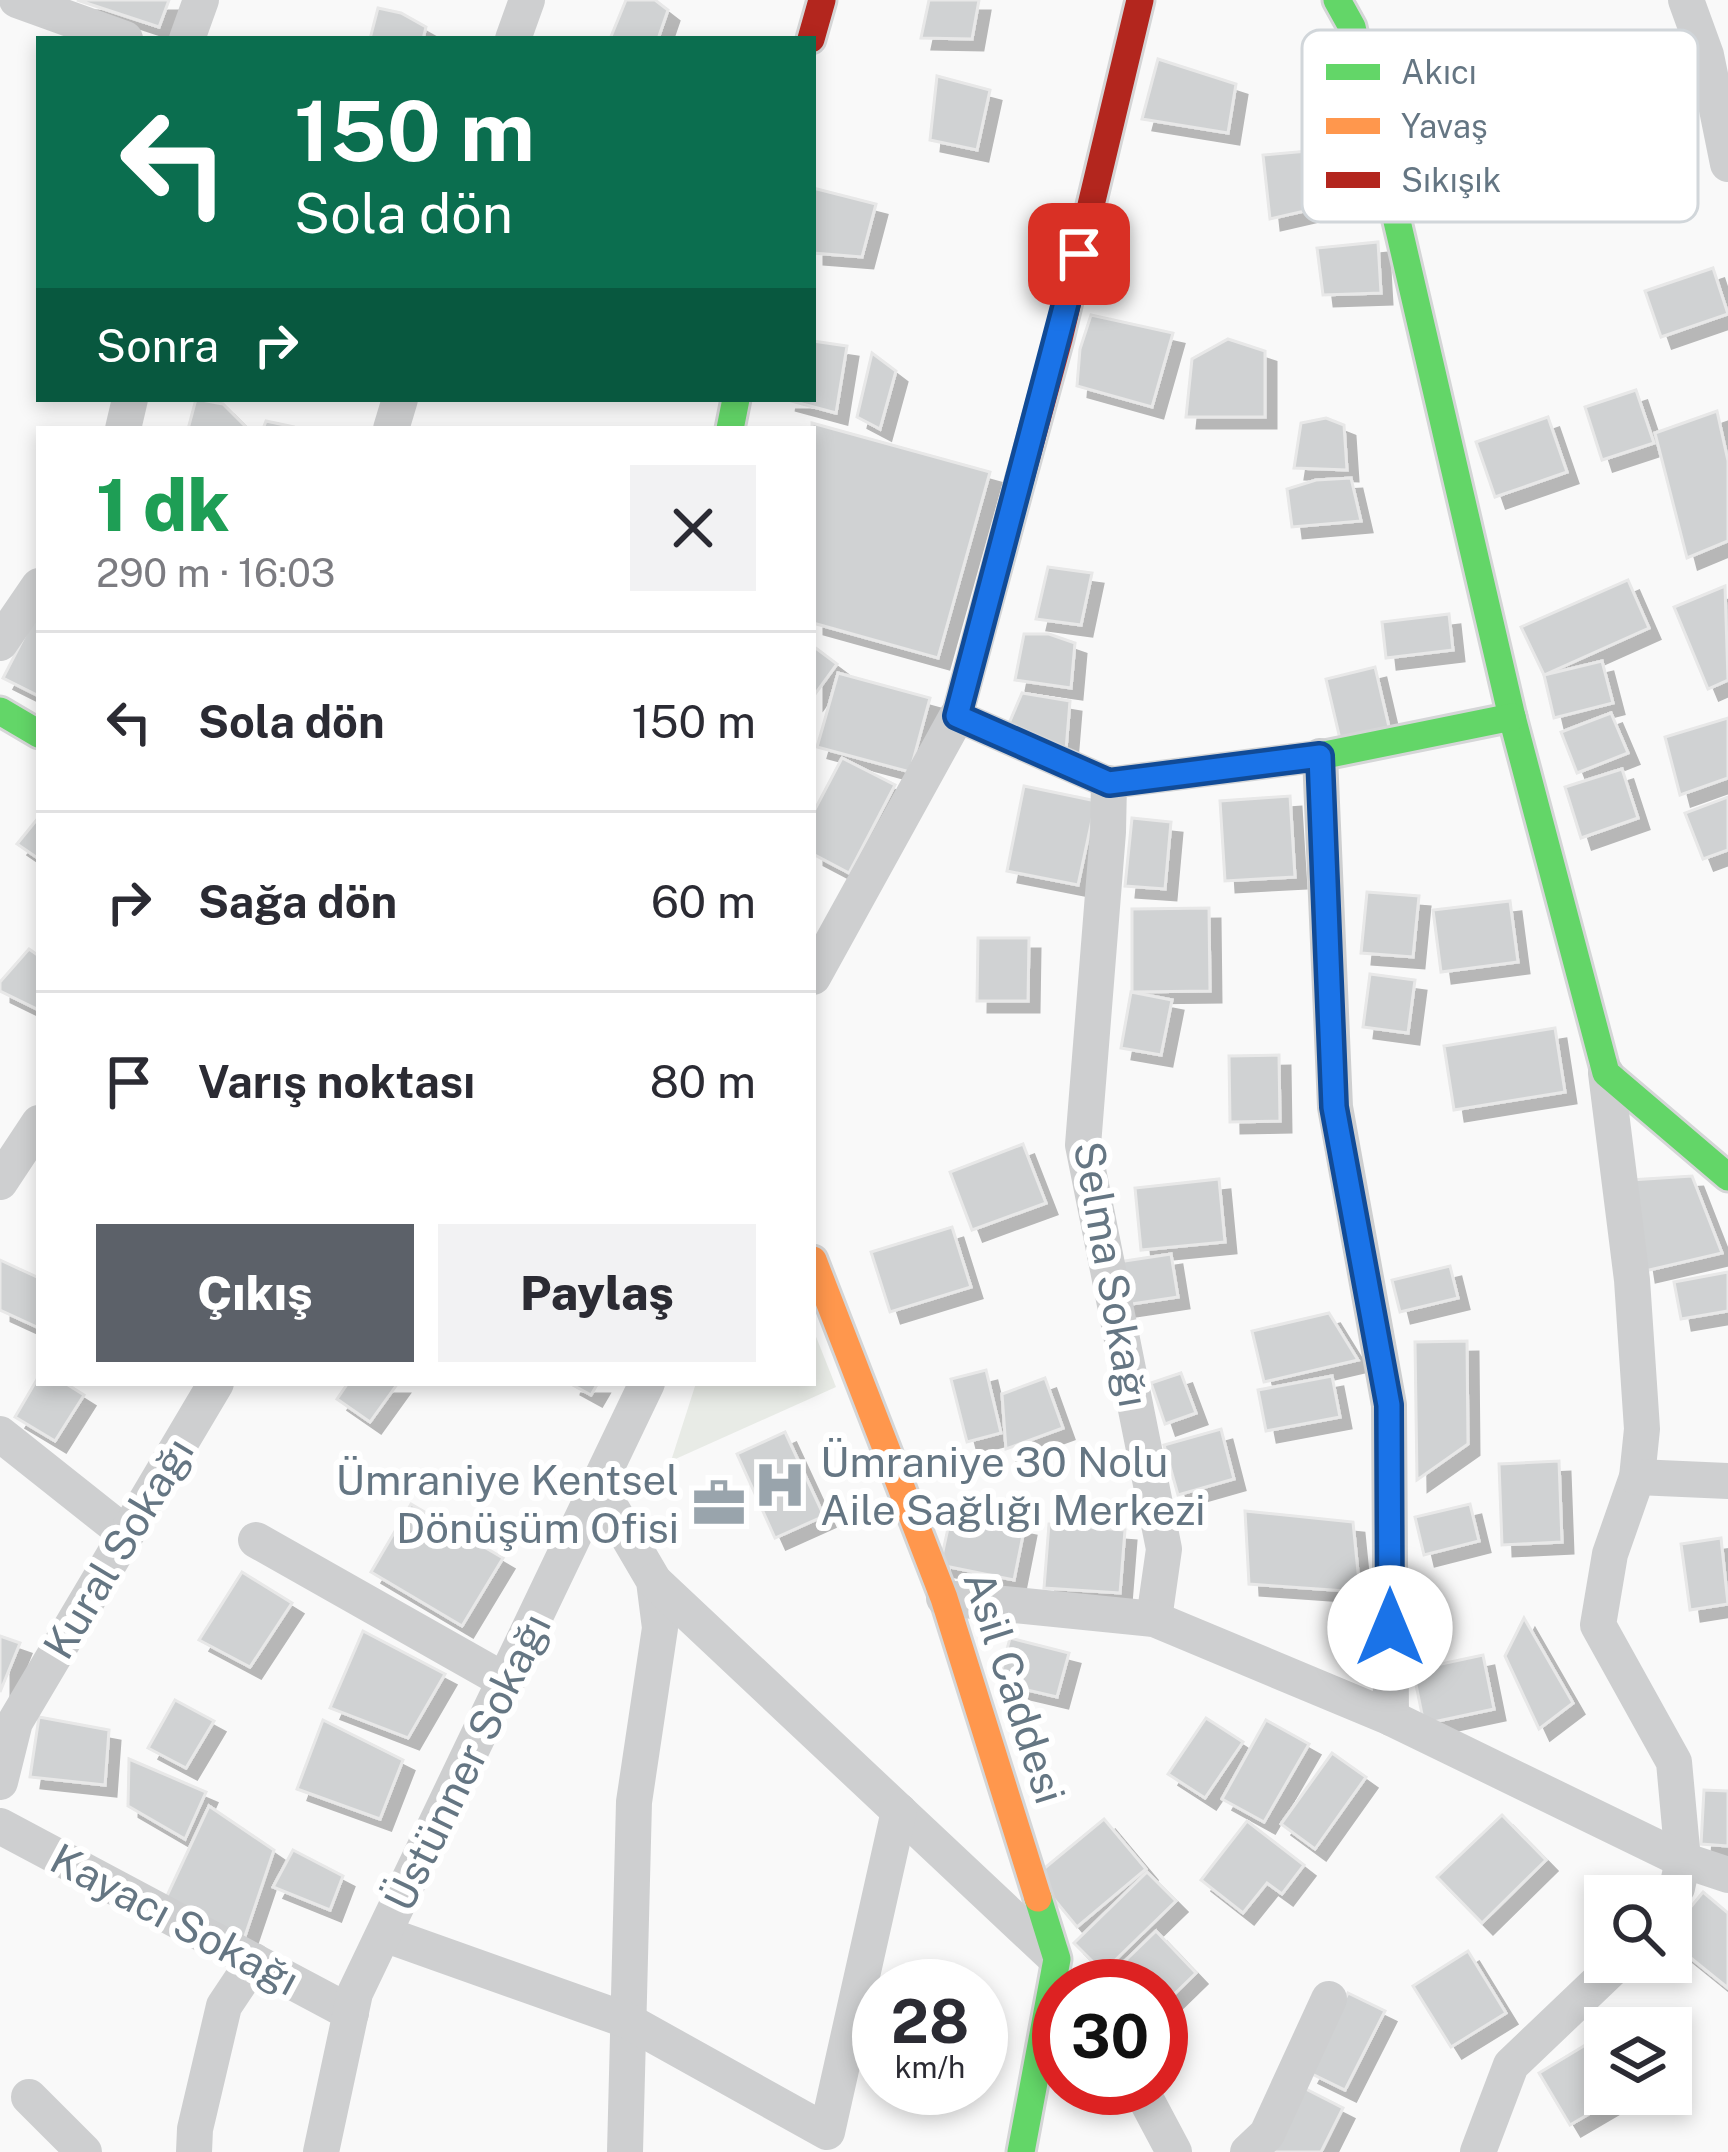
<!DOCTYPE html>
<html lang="tr">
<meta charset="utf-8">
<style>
body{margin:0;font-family:"Public Sans",sans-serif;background:#f2f2f3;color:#2b2b33;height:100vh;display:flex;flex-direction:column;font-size:45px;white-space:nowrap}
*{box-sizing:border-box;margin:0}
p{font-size:39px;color:#7c7c81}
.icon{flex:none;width:66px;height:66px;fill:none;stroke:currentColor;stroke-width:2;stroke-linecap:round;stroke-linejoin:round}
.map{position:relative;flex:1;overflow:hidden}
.side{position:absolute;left:36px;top:426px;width:780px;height:960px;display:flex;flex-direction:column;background:#fff;border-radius:0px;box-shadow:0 6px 18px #0003}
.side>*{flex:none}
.guide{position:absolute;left:36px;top:36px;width:780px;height:366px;border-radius:0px;box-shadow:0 6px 18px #0003;background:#0b6e4f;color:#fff;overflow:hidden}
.controls{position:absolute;left:1584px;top:1875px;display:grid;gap:24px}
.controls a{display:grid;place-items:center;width:108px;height:108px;border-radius:0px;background:#fff;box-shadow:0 6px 18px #0003;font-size:60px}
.speed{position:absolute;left:852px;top:1959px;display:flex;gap:24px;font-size:60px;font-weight:700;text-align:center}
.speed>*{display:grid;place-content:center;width:156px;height:156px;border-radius:50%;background:#fff;box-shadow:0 6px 18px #0003;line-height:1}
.speed small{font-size:30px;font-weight:400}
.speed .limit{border:18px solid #d22;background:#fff;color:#111}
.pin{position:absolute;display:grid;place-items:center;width:102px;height:102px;color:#fff;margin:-51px;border-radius:24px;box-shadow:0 6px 18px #0006}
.me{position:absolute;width:132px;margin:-66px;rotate:0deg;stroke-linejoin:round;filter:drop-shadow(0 0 9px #0008)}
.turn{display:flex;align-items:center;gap:42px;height:252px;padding:0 60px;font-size:54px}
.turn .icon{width:156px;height:156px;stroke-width:2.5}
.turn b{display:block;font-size:84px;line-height:102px}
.then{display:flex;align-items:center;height:114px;padding:0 60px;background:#0003;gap:24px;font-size:45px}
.round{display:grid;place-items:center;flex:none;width:126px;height:126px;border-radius:0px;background:#f2f2f3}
.headline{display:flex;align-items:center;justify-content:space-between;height:204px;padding:0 60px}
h1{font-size:72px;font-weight:800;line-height:90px;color:#1e9e55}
.action{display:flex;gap:24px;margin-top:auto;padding:24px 60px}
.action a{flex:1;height:138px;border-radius:0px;background:#5c6169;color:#fff;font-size:48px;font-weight:800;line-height:138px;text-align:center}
.action a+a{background:#f2f2f3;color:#2b2b33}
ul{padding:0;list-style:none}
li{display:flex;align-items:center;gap:36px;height:180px;padding:0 60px;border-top:3px solid #e1e1e2}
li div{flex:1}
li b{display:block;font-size:45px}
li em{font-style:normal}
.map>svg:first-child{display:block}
</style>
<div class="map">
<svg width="1728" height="2152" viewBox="0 0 1728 2152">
<defs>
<filter id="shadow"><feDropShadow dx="11" dy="11" stdDeviation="0" flood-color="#0004"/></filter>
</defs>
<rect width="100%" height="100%" fill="#f9f9f9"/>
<polygon fill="#e8ebe6" points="813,1329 836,1387 671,1461 696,1383 813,1383"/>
<g fill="#d0d2d3" stroke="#e8e8e8" stroke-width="3" filter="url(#shadow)">
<polygon points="77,0 169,0 159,27"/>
<polygon points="626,0 655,0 668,10 658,39 610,39"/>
<polygon points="929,0 979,0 972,39 921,38"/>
<polygon points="378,8 401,13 426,27 423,39 370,39"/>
<polygon points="1158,59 1236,84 1228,133 1142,119"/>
<polygon points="937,76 990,90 977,150 930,140"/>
<polygon points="1330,149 1344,202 1270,219 1263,155"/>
<polygon points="813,188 876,204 862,257 813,253"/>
<polygon points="1378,242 1381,293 1323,295 1317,248"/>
<polygon points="1713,268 1728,314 1661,337 1645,291"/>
<polygon points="1091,315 1173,333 1152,407 1077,386 1080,349"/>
<polygon points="1228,339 1265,351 1265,417 1186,417 1192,359"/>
<polygon points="813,341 847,346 836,413 784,399 813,399"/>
<polygon points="872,353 896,371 880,429 857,417"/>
<polygon points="1636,390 1654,443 1602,460 1585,407"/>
<polygon points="196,399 223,404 248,429 188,429"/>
<polygon points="1717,411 1728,461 1728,541 1687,558 1655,433"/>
<polygon points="1548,417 1567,472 1495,497 1476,442"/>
<polygon points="1326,418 1344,425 1347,470 1294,468 1301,423"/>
<polygon points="266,421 294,427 297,429 263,429"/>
<polygon points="812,423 990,472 938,658 813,623"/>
<polygon points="1351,478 1361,521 1292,527 1287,489 1316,480"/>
<polygon points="1048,567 1092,573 1081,625 1036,619"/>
<polygon points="1628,580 1649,628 1544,675 1521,627"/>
<polygon points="1725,586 1728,680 1708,689 1674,607"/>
<polygon points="39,608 39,696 3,678"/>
<polygon points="1449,614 1453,650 1386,658 1382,622"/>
<polygon points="1024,634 1049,634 1075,643 1071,688 1015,680"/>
<polygon points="813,646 837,664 813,697"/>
<polygon points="1602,661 1613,703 1554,718 1544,675"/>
<polygon points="1375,667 1389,727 1340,739 1326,679"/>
<polygon points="838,673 930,698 910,772 817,747"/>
<polygon points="1022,693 1070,701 1066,750 1007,728"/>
<polygon points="1611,713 1628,753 1577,773 1561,732"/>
<polygon points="1728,718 1728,778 1680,795 1665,737"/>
<polygon points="842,758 895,785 849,873 813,854 813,813"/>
<polygon points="1622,769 1638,818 1581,838 1565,787"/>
<polygon points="1024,786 1096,801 1078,885 1007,871"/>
<polygon points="1290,796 1295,877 1225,881 1220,801"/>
<polygon points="1728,797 1728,850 1703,859 1685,813"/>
<polygon points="39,817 39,859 17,844"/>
<polygon points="1132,818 1171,822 1165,889 1125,886"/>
<polygon points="1367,892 1419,896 1413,957 1361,953"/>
<polygon points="1510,901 1518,962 1441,972 1433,910"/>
<polygon points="1209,908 1210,991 1132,992 1132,909"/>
<polygon points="978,938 1029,938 1028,1001 977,1001"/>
<polygon points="29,949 39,956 39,1010 0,991 0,982"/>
<polygon points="1370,974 1415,980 1408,1033 1363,1027"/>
<polygon points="1131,992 1172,1000 1161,1055 1121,1048"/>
<polygon points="1555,1028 1565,1092 1454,1110 1444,1046"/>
<polygon points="1279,1055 1280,1121 1230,1122 1229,1056"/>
<polygon points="1023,1144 1046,1203 972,1230 950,1172"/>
<polygon points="1692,1176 1722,1253 1645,1271 1631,1180"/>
<polygon points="1219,1179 1225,1242 1141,1250 1135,1188"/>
<polygon points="952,1227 971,1287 890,1312 871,1252"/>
<polygon points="1171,1254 1178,1297 1125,1305 1118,1262"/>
<polygon points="0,1260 39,1278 39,1328 0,1310"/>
<polygon points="1450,1266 1458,1298 1400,1312 1392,1280"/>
<polygon points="1728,1272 1728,1311 1681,1319 1674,1282"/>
<polygon points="1329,1313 1358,1360 1264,1382 1252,1331"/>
<polygon points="1467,1341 1468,1444 1417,1480 1415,1342"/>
<polygon points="986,1370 1001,1433 967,1442 951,1379"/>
<polygon points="1181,1373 1196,1413 1165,1424 1151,1383"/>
<polygon points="39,1376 39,1383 65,1383 84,1395 55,1441 15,1417"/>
<polygon points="1332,1376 1340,1417 1266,1431 1258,1390"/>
<polygon points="1045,1378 1063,1428 1006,1449 1002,1394"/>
<polygon points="348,1383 398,1383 370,1422 337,1399"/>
<polygon points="569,1383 598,1383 591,1395"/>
<polygon points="1221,1429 1234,1479 1178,1495 1164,1445"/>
<polygon points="785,1432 824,1516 775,1538 737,1454"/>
<polygon points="1559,1461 1562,1542 1502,1545 1499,1464"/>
<polygon points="411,1504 503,1558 462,1626 371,1572"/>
<polygon points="1470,1504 1479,1541 1424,1555 1415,1517"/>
<polygon points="952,1510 1025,1525 1014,1580 940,1565"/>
<polygon points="1245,1511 1353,1522 1360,1592 1249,1584"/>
<polygon points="1049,1524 1125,1530 1120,1593 1044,1588"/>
<polygon points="1721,1538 1728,1604 1690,1610 1681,1544"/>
<polygon points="242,1572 292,1603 250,1667 199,1640"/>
<polygon points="1524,1618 1573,1703 1539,1729 1505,1656"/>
<polygon points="363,1631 445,1674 408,1738 330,1708"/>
<polygon points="0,1636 20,1643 0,1692"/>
<polygon points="1010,1638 1069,1653 1057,1697 998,1683"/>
<polygon points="1483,1655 1494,1709 1424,1724 1413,1670"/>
<polygon points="175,1700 214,1721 186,1768 148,1748"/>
<polygon points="39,1717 109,1730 105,1785 30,1777"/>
<polygon points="1206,1718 1243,1742 1205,1798 1168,1774"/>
<polygon points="323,1720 403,1760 380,1819 297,1789"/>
<polygon points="1266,1720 1309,1744 1264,1822 1222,1799"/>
<polygon points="1332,1753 1366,1777 1315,1849 1281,1824"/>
<polygon points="129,1759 206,1792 185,1839 128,1806"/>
<polygon points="1704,1790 1728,1791 1728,1846 1701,1844"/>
<polygon points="209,1806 274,1850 244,1939 165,1900"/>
<polygon points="1502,1815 1546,1860 1482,1923 1437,1877"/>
<polygon points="1104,1819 1146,1869 1077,1927 1035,1876"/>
<polygon points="1247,1821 1304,1865 1282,1894 1267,1883 1243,1913 1201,1880"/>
<polygon points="293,1850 343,1876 330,1910 273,1887"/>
<polygon points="1147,1872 1176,1901 1103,1972 1074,1943"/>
<polygon points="1703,1892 1728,1913 1728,1988 1671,1942 1671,1931"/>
<polygon points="1156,1931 1196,1973 1161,2007 1161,1986 1099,1986"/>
<polygon points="1468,1951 1506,2013 1451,2047 1413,1986"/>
<polygon points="1348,1993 1385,2011 1345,2090 1308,2072"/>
<polygon points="1597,2038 1605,2052 1605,2094 1623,2094 1570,2125 1539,2073"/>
<polygon points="1296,2084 1343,2108 1321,2152 1272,2152"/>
</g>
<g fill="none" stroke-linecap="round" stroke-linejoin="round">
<g stroke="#d5d6d7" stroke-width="33">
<g id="fast">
<polyline points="1337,0 1352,27 1512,717 1606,1073 1728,1177"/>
<polyline points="730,429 736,399"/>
<polyline points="1021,478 957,716 1109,783 1320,756 1512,717"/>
<polyline points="0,711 39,734"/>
<polyline points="1021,2152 1057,1959 1038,1898"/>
</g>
</g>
<g stroke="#d5d6d7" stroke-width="33">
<polyline id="slow" points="813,1260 944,1598 1038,1898"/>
</g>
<g stroke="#d5d6d7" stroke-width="33">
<g id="jam">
<polyline points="811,39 822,0"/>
<polyline points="1021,478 1059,339 1140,0"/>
</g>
</g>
<g stroke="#cecfd0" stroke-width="36">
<polyline points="17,0 125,39"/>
<polyline points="1686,0 1706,55 1728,164"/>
<polyline points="187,39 201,0"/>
<polyline points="513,39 527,0"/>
<polyline points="123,429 130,399"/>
<polyline points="391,429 400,399"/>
<polyline points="0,643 39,586"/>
<polyline points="1320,756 1335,1107 1389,1405 1391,1718"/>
<polyline points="1109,783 1108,832 1083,1145 1164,1549 1154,1619"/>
<polyline points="813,977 957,716"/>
<polyline points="1606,1073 1632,1280 1642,1429 1637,1477 1610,1554 1598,1625 1674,1762 1683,1860 1677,1888 1671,1896"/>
<polyline points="0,1182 39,1123"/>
<polyline points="0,1434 126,1534"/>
<polyline points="1637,1477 1728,1481"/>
<polyline points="599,1487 654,1581 660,1628 634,1802 625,2152"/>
<polyline points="256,1540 507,1682"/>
<polyline points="654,1581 1052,1955"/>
<polyline points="944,1598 1154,1619 1391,1718 1683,1860 1728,1875"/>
<polyline points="0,1782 15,1722 216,1383"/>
<polyline points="0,1826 351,2013"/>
<polyline points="384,1934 626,2020 827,2132 899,1811"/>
<polyline points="1140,2088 1174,2152"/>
<polyline points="29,2097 84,2152"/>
<polyline points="194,2152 195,2129 224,2006 254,1961"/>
<polyline points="321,2152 355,1993 647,1383"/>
<polyline points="1248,2152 1267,2134 1329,1999"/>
<polyline points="1478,2152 1511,2065 1619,1962"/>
</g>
<use href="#fast" stroke="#63d668" stroke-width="27"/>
<use href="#slow" stroke="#ff974d" stroke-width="27"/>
<use href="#jam" stroke="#b3261e" stroke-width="27"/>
</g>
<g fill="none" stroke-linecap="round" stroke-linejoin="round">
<g stroke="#114b97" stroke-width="30">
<polyline id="route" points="1079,254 957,716 1109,783 1320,756 1334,1107 1389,1405 1390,1628"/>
</g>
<use href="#route" stroke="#1a73e8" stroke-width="21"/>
</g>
<defs>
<g id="hospital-bare" transform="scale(4.14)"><path d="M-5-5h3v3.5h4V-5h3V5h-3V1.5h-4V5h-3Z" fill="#99a4ac" stroke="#fff" stroke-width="2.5" paint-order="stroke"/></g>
<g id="office-bare" transform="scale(4.14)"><path d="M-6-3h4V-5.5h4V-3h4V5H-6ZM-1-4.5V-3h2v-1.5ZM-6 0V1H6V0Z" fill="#99a4ac" stroke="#fff" stroke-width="2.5" paint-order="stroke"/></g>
</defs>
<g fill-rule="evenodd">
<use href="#hospital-bare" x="780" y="1485"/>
<use href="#office-bare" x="719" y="1503"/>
</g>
<g text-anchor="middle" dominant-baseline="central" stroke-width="12" stroke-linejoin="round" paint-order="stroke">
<g font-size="42" fill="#657683" stroke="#fff">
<text transform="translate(1112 1274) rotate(80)">Selma Sokağı</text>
<text transform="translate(118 1548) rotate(-59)">Kural Sokağı</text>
<text transform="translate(1015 1687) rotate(72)">Asil Caddesi</text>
<text transform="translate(467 1762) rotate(-64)">Üstünner Sokağı</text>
<text transform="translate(175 1919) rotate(28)">Kayacı Sokağı</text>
</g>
<g font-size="42" fill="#657683" stroke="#fff" text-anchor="start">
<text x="820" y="1461">Ümraniye 30 Nolu<tspan x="820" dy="48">Aile Sağlığı Merkezi</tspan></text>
<text x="679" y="1479" text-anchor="end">Ümraniye Kentsel<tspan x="679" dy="48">Dönüşüm Ofisi</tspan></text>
</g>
</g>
<rect x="1302" y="30" width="396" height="192" rx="18" fill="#fff" stroke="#d1d6da" stroke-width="3"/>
<rect x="1326" y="64" width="54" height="16" fill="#63d668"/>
<rect x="1326" y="118" width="54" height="16" fill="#ff974d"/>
<rect x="1326" y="172" width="54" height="16" fill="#b3261e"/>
<g font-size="33" fill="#657683">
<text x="1401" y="84">Akıcı</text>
<text x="1401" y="138">Yavaş</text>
<text x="1401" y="192">Sıkışık</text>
</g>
</svg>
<div class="controls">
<a><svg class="icon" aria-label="search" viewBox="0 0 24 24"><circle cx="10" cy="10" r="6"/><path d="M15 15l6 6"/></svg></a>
<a><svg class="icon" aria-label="layers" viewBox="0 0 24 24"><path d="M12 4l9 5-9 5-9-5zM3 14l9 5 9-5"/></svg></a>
</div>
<div class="speed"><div>28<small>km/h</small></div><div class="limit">30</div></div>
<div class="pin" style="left:1079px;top:254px;background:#d93025"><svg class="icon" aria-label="arrive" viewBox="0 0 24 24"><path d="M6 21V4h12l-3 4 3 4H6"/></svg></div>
<svg class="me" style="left:1390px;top:1628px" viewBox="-20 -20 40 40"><circle r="19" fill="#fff"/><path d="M0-13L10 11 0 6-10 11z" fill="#1a73e8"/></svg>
<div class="guide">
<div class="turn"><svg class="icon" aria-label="left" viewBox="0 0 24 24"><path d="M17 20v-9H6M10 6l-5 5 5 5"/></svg><div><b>150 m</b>Sola dön</div></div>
<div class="then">Sonra<svg class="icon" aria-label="right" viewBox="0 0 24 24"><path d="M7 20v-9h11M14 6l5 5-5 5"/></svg></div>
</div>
<section class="side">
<div class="headline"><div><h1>1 dk</h1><p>290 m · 16:03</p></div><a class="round"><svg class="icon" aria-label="close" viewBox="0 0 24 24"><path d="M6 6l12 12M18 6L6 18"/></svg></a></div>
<ul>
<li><svg class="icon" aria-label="left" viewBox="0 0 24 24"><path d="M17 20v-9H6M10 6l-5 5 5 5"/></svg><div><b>Sola dön</b></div><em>150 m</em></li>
<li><svg class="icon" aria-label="right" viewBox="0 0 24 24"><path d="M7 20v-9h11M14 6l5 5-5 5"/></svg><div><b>Sağa dön</b></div><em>60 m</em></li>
<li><svg class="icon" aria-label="arrive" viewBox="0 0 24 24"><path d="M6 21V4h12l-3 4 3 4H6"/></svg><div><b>Varış noktası</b></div><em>80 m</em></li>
</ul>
<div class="action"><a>Çıkış</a><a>Paylaş</a></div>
</section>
</div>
